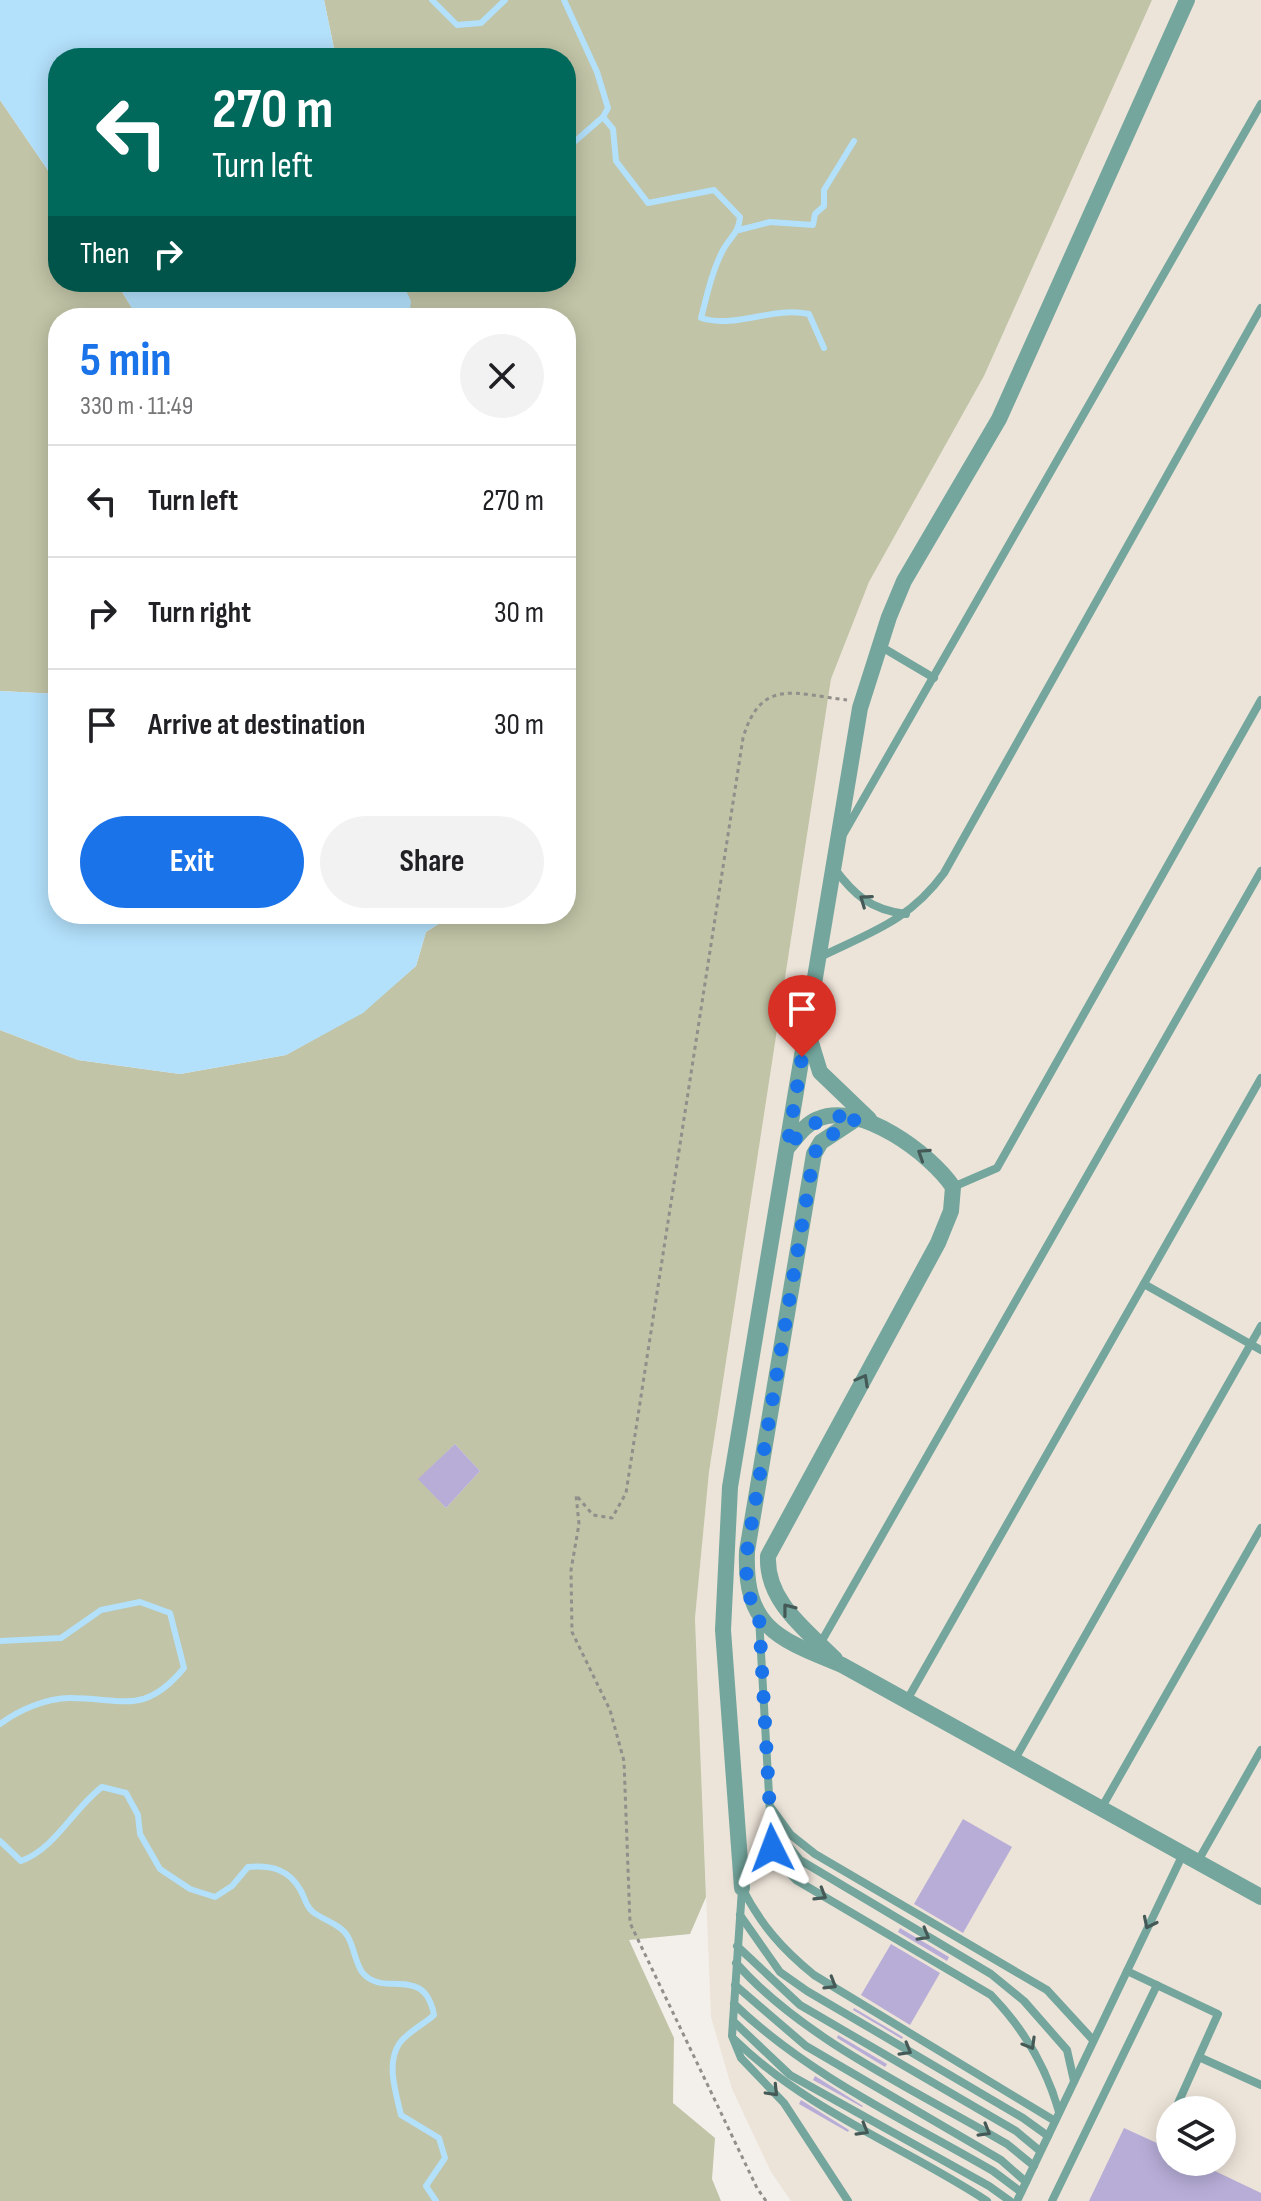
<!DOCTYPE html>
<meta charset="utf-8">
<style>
body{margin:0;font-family:"Sofia Sans Condensed",sans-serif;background:#f2f2f2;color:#202124;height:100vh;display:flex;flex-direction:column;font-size:30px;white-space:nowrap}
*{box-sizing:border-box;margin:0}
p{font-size:26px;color:#757577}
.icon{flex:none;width:44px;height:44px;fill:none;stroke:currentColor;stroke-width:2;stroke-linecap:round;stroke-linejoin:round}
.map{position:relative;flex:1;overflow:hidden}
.side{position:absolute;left:48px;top:308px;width:528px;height:616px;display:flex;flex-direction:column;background:#fff;border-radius:32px;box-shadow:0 4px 20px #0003}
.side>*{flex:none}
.guide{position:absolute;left:48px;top:48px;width:528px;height:244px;border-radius:32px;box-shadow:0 4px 20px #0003;background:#00695c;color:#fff;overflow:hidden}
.controls{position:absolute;left:1156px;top:2096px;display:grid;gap:16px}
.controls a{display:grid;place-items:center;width:80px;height:80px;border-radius:50%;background:#fff;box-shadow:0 4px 20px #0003;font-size:40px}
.pin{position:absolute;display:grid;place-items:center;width:68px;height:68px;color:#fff;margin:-82px -34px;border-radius:50% 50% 50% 0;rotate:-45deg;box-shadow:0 0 8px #0007}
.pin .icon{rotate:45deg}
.me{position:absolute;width:88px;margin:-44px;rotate:357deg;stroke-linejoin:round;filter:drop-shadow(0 0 6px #0008)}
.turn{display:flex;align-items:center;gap:28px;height:168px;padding:0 32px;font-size:36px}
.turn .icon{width:104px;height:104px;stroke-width:2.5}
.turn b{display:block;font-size:56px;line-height:68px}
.then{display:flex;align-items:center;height:76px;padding:0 32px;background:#0003;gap:16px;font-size:30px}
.round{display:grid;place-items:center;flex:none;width:84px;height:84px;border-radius:42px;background:#f2f2f2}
.head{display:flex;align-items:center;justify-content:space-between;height:136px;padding:0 32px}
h1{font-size:48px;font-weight:700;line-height:60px;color:#1a73e8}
.cta{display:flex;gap:16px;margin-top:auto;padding:16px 32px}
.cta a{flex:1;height:92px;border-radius:48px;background:#1a73e8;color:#fff;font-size:32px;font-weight:700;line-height:92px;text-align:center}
.cta a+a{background:#f2f2f2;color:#202124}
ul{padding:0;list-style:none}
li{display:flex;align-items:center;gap:24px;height:112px;padding:0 32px;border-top:2px solid #e0e0e0}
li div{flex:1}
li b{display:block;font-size:30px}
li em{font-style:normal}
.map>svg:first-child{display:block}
</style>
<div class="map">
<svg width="1261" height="2201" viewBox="0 0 1261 2201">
<rect width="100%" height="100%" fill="#f3efeb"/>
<path fill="#ede4d9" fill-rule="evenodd" d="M1152 0H1261V2201H791L771 2172 732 2089 711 2017 695 1617 709 1471 831 679 869 582 984 376ZM1170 2110H1222V2162H1170Z"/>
<g fill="#c1c4a6" fill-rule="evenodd">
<path d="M324 0H1152L984 376 869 582 831 679 709 1472 695 1618 706 1897 690 1934 629 1940 674 2038 673 2103 715 2138 712 2179 721 2201H0V1030L78 1060 180 1074 286 1055 363 1012 416 966 426 932 454 914H566V318H409L410 301 402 282H566V58H336ZM455 1444 480 1471 446 1508 419 1479Z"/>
<polygon points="0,100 58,185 58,282 116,282 138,318 58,318 58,694 0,691"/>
</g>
<g fill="#b3e0fb">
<polygon points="0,0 324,0 336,58 58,58 58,185 0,100"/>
<polygon points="116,282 402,282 411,301 409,318 138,318"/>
<polygon points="0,691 58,694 58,914 454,914 426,932 416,966 363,1013 286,1055 180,1074 78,1060 0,1030"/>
</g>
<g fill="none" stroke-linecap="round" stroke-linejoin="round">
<g stroke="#b3e0fb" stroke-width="6">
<polyline points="432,0 457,25 481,23 505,0"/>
<polyline points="564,0 597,72 608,108 603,117 566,149"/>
<path d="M603 117 613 129 616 161 648 203 714 190 740 217C739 233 730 237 723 250 712 271 707 295 701 318 737 329 772 306 809 314L824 348"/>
<polyline points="739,230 770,222 813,225 815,214 824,206 824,190 854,141"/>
<path d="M0 1641 61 1638 101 1610 140 1602 170 1613 184 1668C144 1716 123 1698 70 1698 46 1698 19 1710 0 1724"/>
<path d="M0 1841 21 1861C56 1848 72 1810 102 1787L126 1793 138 1815 140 1834 160 1869 190 1889 215 1897 232 1886 248 1867C271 1865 289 1869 301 1891 305 1898 306 1907 313 1912 323 1920 342 1925 348 1937 354 1947 355 1962 362 1972 383 1999 424 1963 434 2015 424 2024 406 2033 399 2044 386 2064 396 2093 401 2115L439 2138 445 2158 426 2186 436 2201"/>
</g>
</g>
<g fill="#b7add7">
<polygon points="455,1444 480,1471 446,1508 418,1479"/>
<polygon points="963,1819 1012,1847 963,1933 914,1904"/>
<polygon points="900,1928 949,1957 947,1961 898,1932"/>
<polygon points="891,1944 940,1973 910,2025 861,1995"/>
<polygon points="854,2008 903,2037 902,2039 853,2010"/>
<polygon points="838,2035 887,2064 885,2067 837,2038"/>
<polygon points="815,2076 863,2106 862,2107 813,2080"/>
<polygon points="801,2100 849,2130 848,2132 799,2104"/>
<polygon points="1124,2128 1170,2149 1170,2162 1196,2162 1261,2193 1261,2201 1089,2201"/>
</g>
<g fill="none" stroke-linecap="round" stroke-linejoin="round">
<path stroke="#918e8b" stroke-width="3" stroke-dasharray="4 4" stroke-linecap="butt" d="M766 2201 757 2188 630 1923 624 1761 610 1710 572 1632 571 1570 579 1524 576 1495 593 1515 612 1518 626 1493 743 738C761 677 795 694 847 700"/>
<g stroke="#74a69d" stroke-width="8">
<polyline points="880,646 934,678"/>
<polyline points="844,833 1261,104"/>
<path d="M834 868C854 895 871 910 906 914"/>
<path d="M818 958C871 932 909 921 944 873L1261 308"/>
<polyline points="953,1187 997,1168 1261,700"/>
<polyline points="1144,1284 1261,1350"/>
<path d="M759 1617 772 1848 779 1863 796 1880 991 1995C1024 2029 1046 2066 1059 2112"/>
<polyline points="820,1644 1261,871"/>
<polyline points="907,1700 1261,1078"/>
<polyline points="1015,1759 1261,1326"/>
<polyline points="770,1806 791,1835 815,1854 1047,1990 1093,2040"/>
<polyline points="1102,1807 1261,1528"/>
<polyline points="772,1826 800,1860 991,1974 1024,2001 1067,2050 1074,2081"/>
<polyline points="1198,1861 1261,1750"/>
<path d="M742 1888C761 1925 782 1949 814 1975L1055 2121"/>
<polyline points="742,1889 732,2036 741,2058 784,2103 848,2201"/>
<polyline points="740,1915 780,1972 807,1991 1023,2118 1048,2136"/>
<polyline points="737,1946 800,2005 1016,2131 1040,2151"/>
<path d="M736 1963C804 2040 919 2092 1007 2144L1034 2166"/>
<polyline points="1127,1971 1218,2014 1175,2110"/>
<polyline points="735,1985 806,2046 1001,2160 1026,2182"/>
<path d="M734 2004C808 2075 905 2120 993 2171L1021 2192"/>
<polyline points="733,2021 790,2075 989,2186 1010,2201"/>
<path d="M735 2040C808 2111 903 2146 987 2201"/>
<polyline points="1199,2057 1261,2085"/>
<polyline points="1166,2131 1170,2122"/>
<polyline points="1017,2201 1183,1854"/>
<polyline points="1052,2201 1157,1985"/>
</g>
<g stroke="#74a69d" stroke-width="16">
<polyline points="809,1036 820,1072 869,1119"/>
<path d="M859 1117 821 1142 814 1154 747 1551C744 1628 778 1639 842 1665L1261 1897"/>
<path d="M787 1148C796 1138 805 1124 818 1119 860 1101 931 1154 953 1187L951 1211 938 1243 768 1556C766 1601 805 1629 835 1659"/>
<polyline points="742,1888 723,1630 730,1487 860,708 889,617 904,581 999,419 1187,0"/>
</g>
</g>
<defs><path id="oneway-chevron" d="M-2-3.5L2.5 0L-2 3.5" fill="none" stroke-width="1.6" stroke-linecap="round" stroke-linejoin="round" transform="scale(2)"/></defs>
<g stroke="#455a56">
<use href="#oneway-chevron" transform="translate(865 900) rotate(-145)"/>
<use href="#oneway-chevron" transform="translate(923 1154) rotate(-147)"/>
<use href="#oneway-chevron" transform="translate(863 1380) rotate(-61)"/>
<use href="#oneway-chevron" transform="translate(788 1609) rotate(-128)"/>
<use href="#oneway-chevron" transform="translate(821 1895) rotate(31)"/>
<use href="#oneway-chevron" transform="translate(1149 1923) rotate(116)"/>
<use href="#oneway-chevron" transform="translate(924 1935) rotate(30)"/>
<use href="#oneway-chevron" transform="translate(831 1984) rotate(31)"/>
<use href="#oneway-chevron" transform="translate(1030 2044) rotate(60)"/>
<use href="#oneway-chevron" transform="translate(906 2050) rotate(30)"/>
<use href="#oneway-chevron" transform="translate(773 2091) rotate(46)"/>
<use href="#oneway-chevron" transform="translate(863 2130) rotate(30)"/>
<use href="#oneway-chevron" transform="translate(985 2131) rotate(30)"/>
</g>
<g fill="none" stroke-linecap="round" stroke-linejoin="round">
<path stroke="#1a73e8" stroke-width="14" stroke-dasharray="0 25.2" d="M772 1848 759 1616C745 1595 746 1575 747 1551L814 1154 821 1142 859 1117C824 1113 809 1123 787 1148L802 1057"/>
</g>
</svg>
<div class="controls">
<a><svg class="icon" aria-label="layers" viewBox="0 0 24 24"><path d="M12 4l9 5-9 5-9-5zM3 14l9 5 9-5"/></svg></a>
</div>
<div class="pin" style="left:802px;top:1057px;background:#d93025"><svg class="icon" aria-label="arrive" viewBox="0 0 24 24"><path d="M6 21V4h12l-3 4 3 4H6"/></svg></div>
<svg class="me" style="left:772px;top:1848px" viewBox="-20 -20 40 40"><path d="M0-17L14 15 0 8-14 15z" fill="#1a73e8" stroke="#fff" stroke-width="4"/></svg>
<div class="guide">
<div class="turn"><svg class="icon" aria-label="left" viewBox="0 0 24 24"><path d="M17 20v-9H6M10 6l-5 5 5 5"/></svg><div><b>270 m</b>Turn left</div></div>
<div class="then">Then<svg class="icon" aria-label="right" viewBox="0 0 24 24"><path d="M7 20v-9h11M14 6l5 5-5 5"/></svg></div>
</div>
<section class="side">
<div class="head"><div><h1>5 min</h1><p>330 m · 11:49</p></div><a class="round"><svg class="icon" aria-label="close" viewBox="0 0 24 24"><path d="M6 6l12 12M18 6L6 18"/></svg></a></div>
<ul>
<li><svg class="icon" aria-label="left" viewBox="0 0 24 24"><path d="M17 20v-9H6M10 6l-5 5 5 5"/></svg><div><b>Turn left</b></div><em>270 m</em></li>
<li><svg class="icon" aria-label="right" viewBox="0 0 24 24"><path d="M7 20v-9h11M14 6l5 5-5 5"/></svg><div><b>Turn right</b></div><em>30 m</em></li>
<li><svg class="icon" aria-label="arrive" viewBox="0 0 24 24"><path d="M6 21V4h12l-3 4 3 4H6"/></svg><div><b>Arrive at destination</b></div><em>30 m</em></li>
</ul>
<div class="cta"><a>Exit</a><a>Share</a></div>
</section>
</div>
